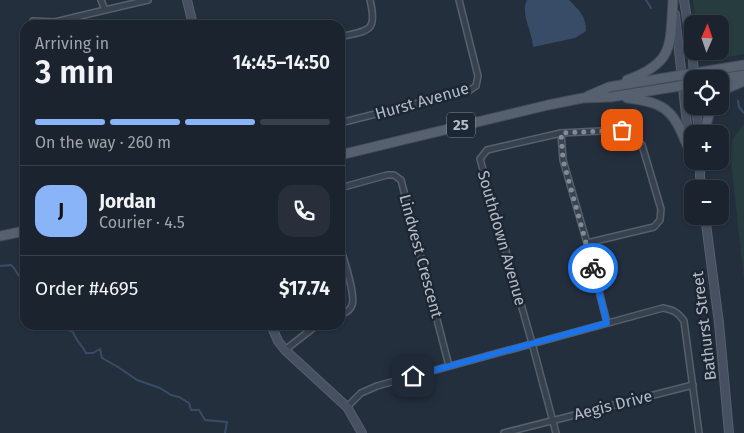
<!DOCTYPE html>
<html lang="en">
<head>
<meta charset="utf-8">
<style>
  :root { --surface:#1b232e; --page:#282f3a; --text:#f1f3f6; --muted:#a0a4aa; --line:#39404a; --accent:#8ab4f8 }
  body { margin:0; font-family:"Fira Sans",sans-serif; background:var(--page); color:var(--text); height:100vh; display:flex; flex-direction:column; font-size:19px; white-space:nowrap }
  * { box-sizing:border-box; margin:0 }
  p { font-size:16px; color:var(--muted) }
  .icon { flex:none; width:28px; height:28px; fill:none; stroke:currentColor; stroke-width:2; stroke-linecap:round; stroke-linejoin:round }
  .map { position:relative; flex:1; overflow:hidden }
  .panel { position:absolute; left:20px; top:20px; width:325px; height:310px; display:flex; flex-direction:column; background:var(--surface); border-radius:15px; box-shadow:0 1px 4px #0004,0 0 0 1px var(--line) }
  .panel>* { flex:none }
  .needle { width:32px; rotate:2deg }
  .tools { position:absolute; left:684px; top:15px; display:grid; gap:10px }
  .tools a { display:grid; place-items:center; width:45px; height:45px; border-radius:10px; background:var(--surface); box-shadow:0 1px 4px #0004,0 0 0 1px var(--line); font-size:25px }
  .pin { position:absolute; display:grid; place-items:center; width:42px; height:42px; color:#fff; margin:-21px; border-radius:10px; box-shadow:0 2px 8px #0006 }
  .courier { position:absolute; display:grid; place-items:center; width:50px; height:50px; margin:-25px; border:4px solid #1a73e8; border-radius:50%; background:#fff; color:#222; box-shadow:0 1px 6px #0007 }
  .headline em { font-style:normal; font-weight:600 }
  .headline div { display:flex; flex-direction:column-reverse }
  .headline { display:flex; align-items:center; justify-content:space-between; height:85px; padding:0 15px }
  h1 { font-size:32px; font-weight:600; line-height:38px }
  .bar { display:grid; grid-template-columns:repeat(4,1fr); gap:8px 5px; align-content:center; height:60px; padding:0 15px }
  .bar i { height:6px; border-radius:4px; background:var(--line) }
  .bar .on { background:var(--accent) }
  .bar p { grid-column:span 4 }
  .line { display:flex; align-items:center; gap:12px; padding:0 15px; border-top:1px solid var(--line) }
  .line div { flex:1 }
  .round { display:grid; place-items:center; flex:none; width:52px; height:52px; border-radius:15px; background:var(--page) }
  .map>svg:first-child { display:block }
  .green { fill:#263c3f }
  .water { fill:#394c67 }
  .lines { fill:none; stroke-linecap:round; stroke-linejoin:round }
  .stream { stroke:#394c67; stroke-width:2 }
  .street-casing { stroke:#565f6c; stroke-width:8 }
  .secondary-casing { stroke:#565f6c; stroke-width:10 }
  .primary-casing { stroke:#414a57; stroke-width:11 }
  .street { stroke:#38414e; stroke-width:5 }
  .secondary { stroke:#465061; stroke-width:8 }
  .primary { stroke:#56606e; stroke-width:9 }
  .done { stroke:#828b98; stroke-width:5; stroke-dasharray:0 9 }
  .route { stroke:#1a73e8; stroke-width:6 }
  .labels { text-anchor:middle; dominant-baseline:central; stroke-width:5; stroke-linejoin:round; paint-order:stroke }
  .shield { fill:#1d2633; stroke:#878f9c; stroke-width:1 }
  .shield-label { font-size:15px; font-weight:bold; fill:#b4bcc9 }
  .street-label { font-size:16px; fill:#b4bcc9; stroke:#1d2633 }
</style>
</head>
<body>
<div class="map">
<svg width="744" height="433" viewBox="0 0 744 433">
  <rect width="100%" height="100%" fill="#242f3e"/>
  <g class="green">
    <path d="M693,0h51v54c-13,2 -34,10 -43,-3h19v-27h-24z"/>
    <polygon points="744,124 744,280 731,161 732,140"/>
  </g>
  <path class="water" d="M527,0h42c10,10 17,16 17,31l-11,7 -42,9c0,-14 -13,-33 -6,-47z"/>
  <g class="lines">
    <g class="stream">
      <polyline points="646,0 651,8"/>
      <polyline points="720,40 725,49"/>
      <polyline points="738,101 739,107 744,113"/>
      <path d="M0,266l11,-1c6,4 6,13 14,16"/>
      <path d="M54,325l1,2 5,3 5,-1 8,3c3,9 9,13 13,21h7l7,-4 2,9 16,9 19,13 23,8 11,7 8,2 10,6 2,7h8l6,10 22,2 -2,11"/>
    </g>
    <defs>
      <g id="street">
        <polyline points="101,0 105,10 148,0"/>
        <polyline points="33,21 55,22 105,10"/>
        <path d="M340,37c28,-7 38,-4 30,-37"/>
        <polyline points="340,123 470,90 476,86 478,76 459,0"/>
        <polyline points="561,133 563,160 587,243 607,323"/>
        <polyline points="340,188 387,175 394,175 401,180 449,366"/>
        <path d="M340,246c3,11 16,49 12,59 -2,6 -7,8 -12,10"/>
        <polyline points="285,350 317,325"/>
        <path d="M347,407l14,-14 16,-7 286,-78c10,2 15,4 21,13l15,112"/>
        <polyline points="504,433 693,385"/>
        <polyline points="556,433 532,343 480,159 487,150 561,133 621,130 632,136 642,145 661,209 660,220 654,227 587,243"/>
      </g>
      <g id="secondary">
        <polyline points="187,0 193,25"/>
        <polyline points="684,0 693,58 694,79"/>
        <polyline points="675,14 690,152 692,158"/>
        <polyline points="696,106 699,134"/>
        <polyline points="701,161 700,175 701,189"/>
        <polyline points="705,216 719,323 729,433"/>
        <polyline points="271,325 278,341 285,350 347,407 362,433"/>
      </g>
      <g id="primary">
        <polyline points="720,79 744,75"/>
        <path d="M627,80c47,-17 43,-34 46,-79"/>
        <polyline points="588,96 609,87 744,65"/>
        <polyline points="720,96 728,88 744,81"/>
        <path d="M627,98c43,5 47,15 63,54"/>
        <polyline points="704,134 711,106"/>
        <polyline points="340,155 548,105 583,98 611,97 692,84"/>
        <polyline points="0,236 25,231"/>
      </g>
    </defs>
    <use href="#street" class="street-casing"/>
    <use href="#secondary" class="secondary-casing"/>
    <use href="#primary" class="primary-casing"/>
    <use href="#street" class="street"/>
    <use href="#secondary" class="secondary"/>
    <use href="#primary" class="primary"/>
  </g>
  <g class="lines">
    <polyline class="done" points="593,268 563,160 561,133 622,130"/>
    <polyline class="route" points="413,376 607,323 593,268"/>
  </g>
  <g class="labels">
    <rect class="shield" x="447" y="112.5" width="28" height="25" rx="4"/>
    <g class="shield-label">
      <text x="461" y="125">25</text>
    </g>
    <g class="street-label">
      <text transform="translate(422 101) rotate(-16)">Hurst Avenue</text>
      <text transform="translate(502 238) rotate(74)">Southdown Avenue</text>
      <text transform="translate(421 256) rotate(75)">Lindvest Crescent</text>
      <text transform="translate(704 326) rotate(-97)">Bathurst Street</text>
      <text transform="translate(613 405) rotate(-14)">Aegis Drive</text>
    </g>
  </g>
</svg>
<div class="tools">
<a><svg class="needle" viewBox="-14 -14 28 28"><path d="M0-13l5 13h-10z" fill="#e53935"/><path d="M0 13l5-13h-10z" fill="#a0a4aa"/></svg></a>
<a><svg class="icon" aria-label="locate" viewBox="0 0 24 24"><circle cx="12" cy="12" r="6"/><path d="M12 2v4M12 18v4M2 12h4M18 12h4"/></svg></a>
<a>+</a>
<a>−</a>
</div>
<div class="pin" style="left:622px;top:130px;background:#ea580c"><svg class="icon" aria-label="bag" viewBox="0 0 24 24"><path d="M5 8h14l-1 12H6zM9 8a3 3 0 0 1 6 0"/></svg></div>
<div class="pin" style="left:413px;top:376px;background:#1f2937"><svg class="icon" aria-label="home" viewBox="0 0 24 24"><path d="M3 11l9-7 9 7M6 9v11h12V9"/></svg></div>
<div class="courier" style="left:593px;top:268px"><svg class="icon" aria-label="bike" viewBox="0 0 24 24"><circle cx="6" cy="16" r="4"/><circle cx="18" cy="16" r="4"/><path d="M6 16l4-8h5l3 8M10 8l3 8H6M13 5h3"/></svg></div>
<section class="panel">
<div class="headline"><div><h1>3 min</h1><p>Arriving in</p></div><em>14:45–14:50</em></div>
<div class="bar"><i class="on"></i><i class="on"></i><i class="on"></i><i></i><p>On the way · 260 m</p></div>
<div class="line" style="height:90px"><b class="round" style="background:var(--accent);color:#111">J</b><div><b>Jordan</b><p>Courier · 4.5</p></div><a class="round"><svg class="icon" aria-label="phone" viewBox="0 0 24 24"><path d="M5 4h4l2 5-3 2q2 4 5 5l2-3 5 2v4C11 20 4 13 5 4z"/></svg></a></div>
<div class="line" style="height:65px"><div>Order #4695</div><b>$17.74</b></div>
</section>
</div>
</body>
</html>
